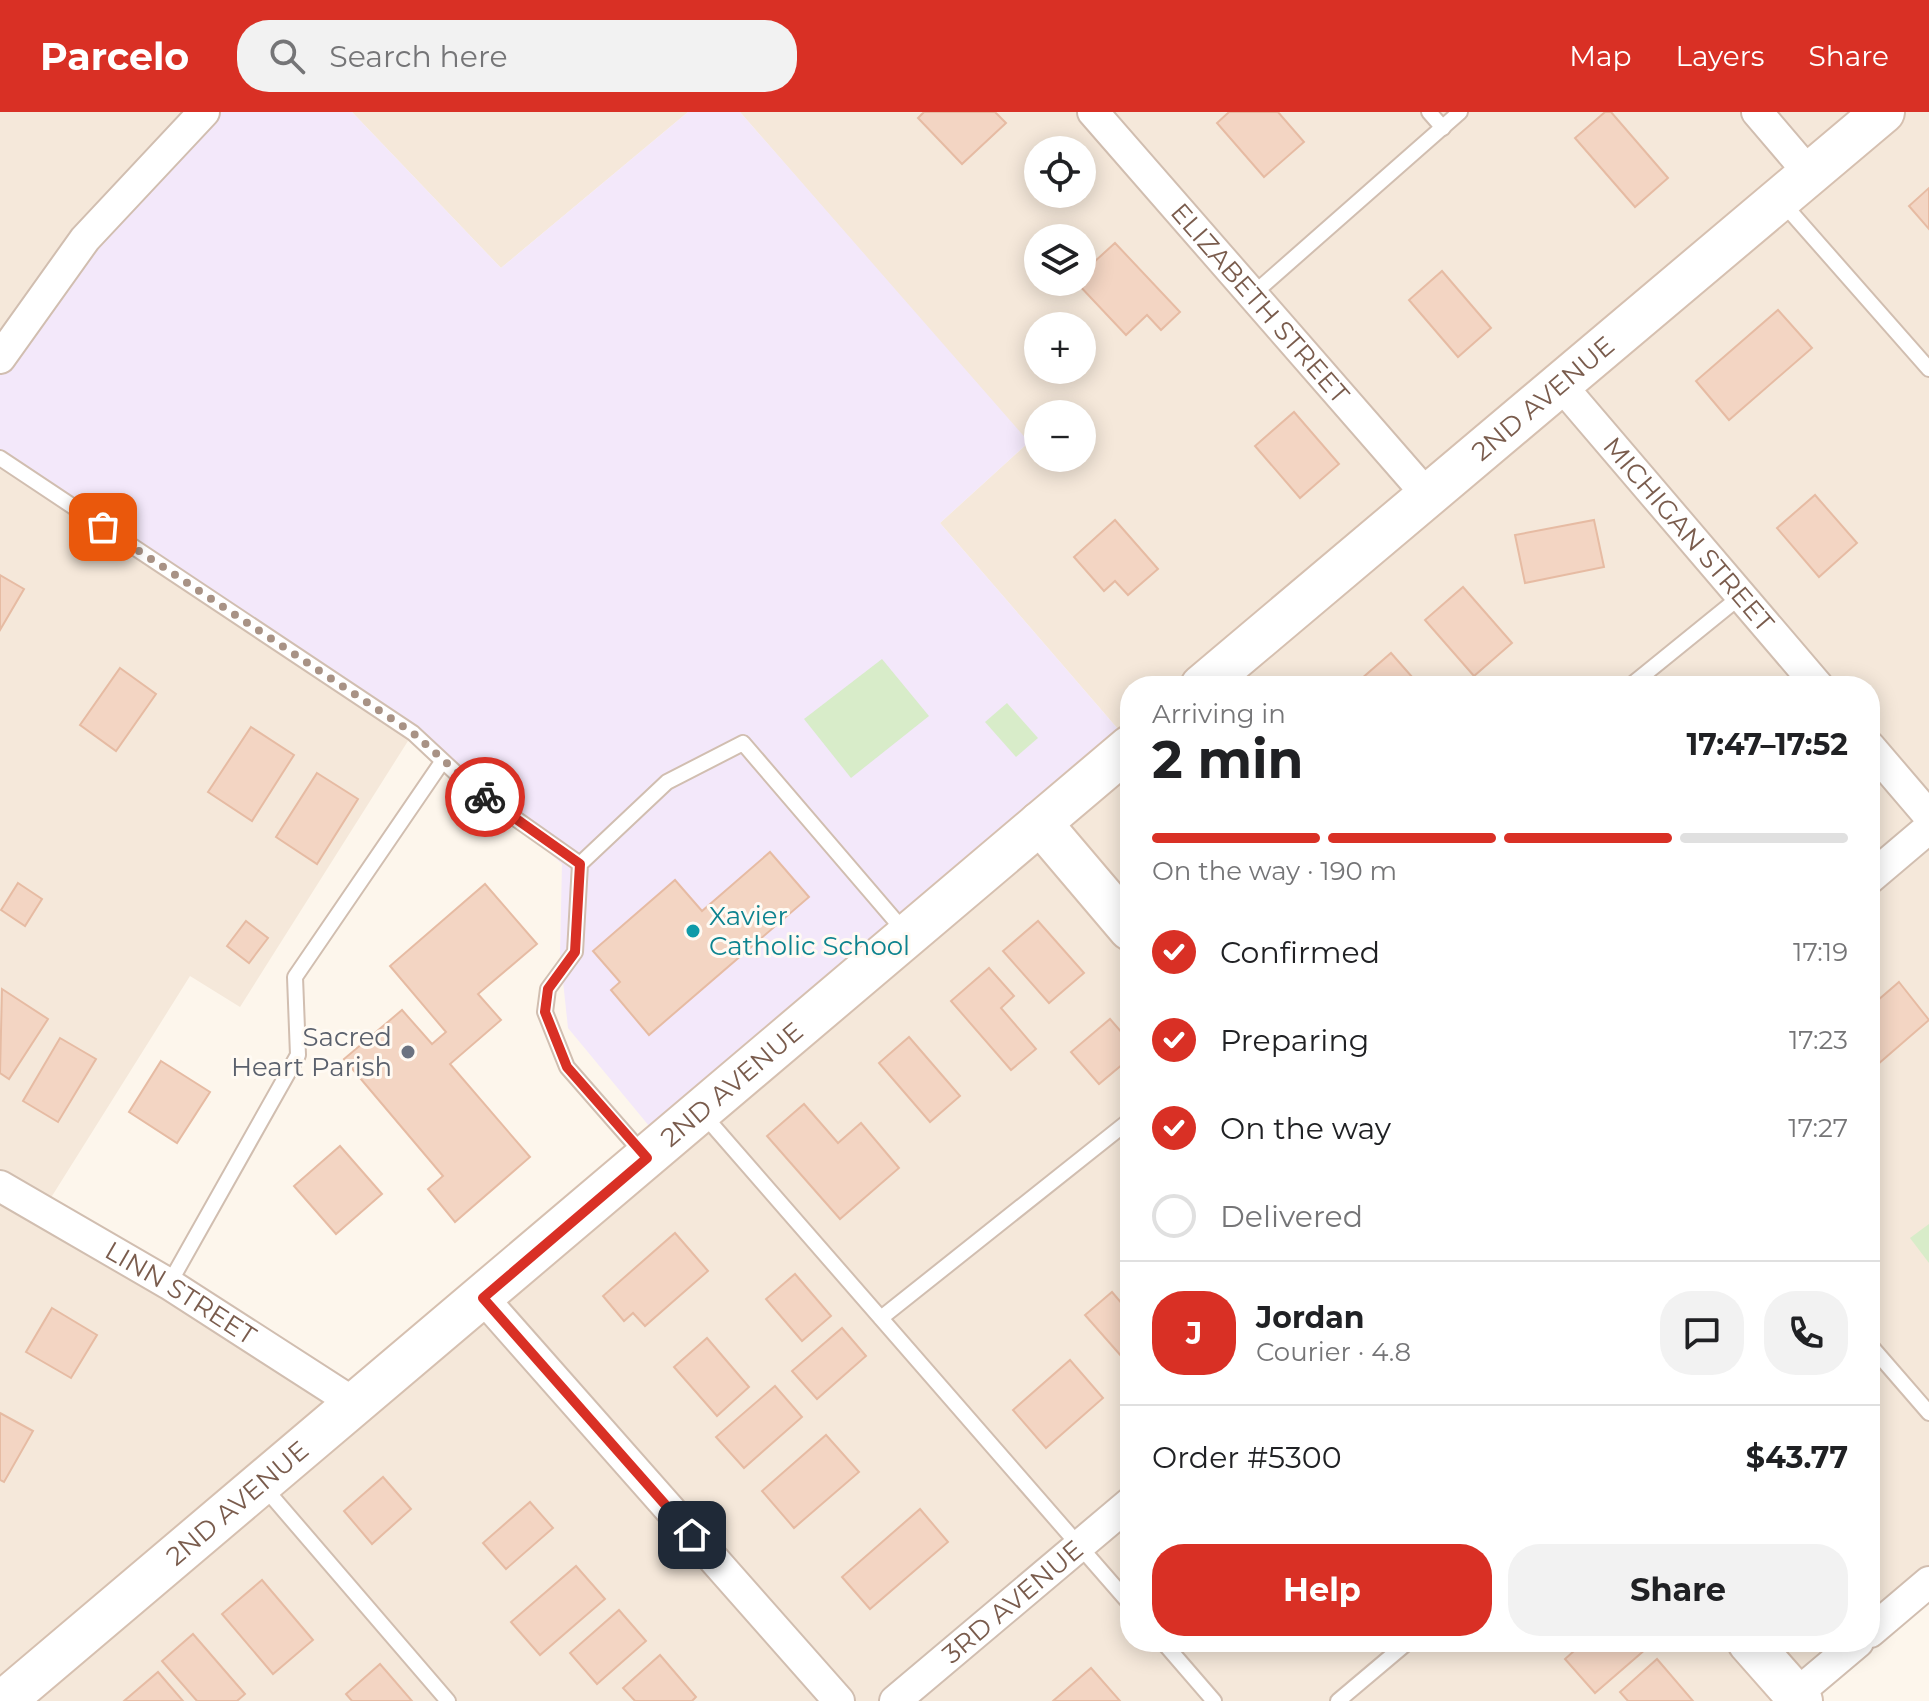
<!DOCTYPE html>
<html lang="en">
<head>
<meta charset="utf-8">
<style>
  :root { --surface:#fff; --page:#f2f2f2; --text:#202124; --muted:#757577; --line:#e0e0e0; --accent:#d93025 }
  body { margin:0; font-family:Montserrat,sans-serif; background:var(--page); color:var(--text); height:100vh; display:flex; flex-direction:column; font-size:30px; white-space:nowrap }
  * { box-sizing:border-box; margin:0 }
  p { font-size:26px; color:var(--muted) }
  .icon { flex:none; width:44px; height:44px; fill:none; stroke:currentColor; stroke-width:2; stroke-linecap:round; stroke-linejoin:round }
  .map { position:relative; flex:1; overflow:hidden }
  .details { position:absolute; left:1120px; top:564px; width:760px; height:976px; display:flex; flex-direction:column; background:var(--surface); border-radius:32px; box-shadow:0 4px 20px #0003 }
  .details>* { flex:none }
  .controls { position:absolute; left:1024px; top:24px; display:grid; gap:16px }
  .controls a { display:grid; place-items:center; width:72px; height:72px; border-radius:50%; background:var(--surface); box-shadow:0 4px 20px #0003; font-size:40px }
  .pin { position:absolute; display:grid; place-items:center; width:68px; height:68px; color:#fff; margin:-34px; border-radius:16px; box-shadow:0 4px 12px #0006 }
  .courier { position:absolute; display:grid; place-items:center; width:80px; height:80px; margin:-40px; border:6px solid #d93025; border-radius:50%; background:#fff; color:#222; box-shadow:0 2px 10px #0007 }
  .headline em { font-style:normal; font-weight:700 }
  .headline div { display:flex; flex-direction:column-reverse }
  .headline { display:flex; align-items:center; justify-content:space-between; height:136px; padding:0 32px }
  h1 { font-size:52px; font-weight:700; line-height:60px }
  .bar { display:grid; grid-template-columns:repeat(4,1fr); gap:12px 8px; align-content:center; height:96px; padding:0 32px }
  .bar i { height:10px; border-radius:6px; background:var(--line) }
  .bar .selected { background:var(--accent) }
  .bar p { grid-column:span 4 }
  .line { display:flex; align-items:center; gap:20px; padding:0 32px; border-top:2px solid var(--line) }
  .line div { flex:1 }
  .round { display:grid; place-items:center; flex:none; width:84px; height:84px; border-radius:32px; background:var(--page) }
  ol { padding:0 32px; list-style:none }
  li { display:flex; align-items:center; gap:24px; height:88px }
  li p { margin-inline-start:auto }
  li .icon { padding:8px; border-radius:50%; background:var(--accent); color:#fff; stroke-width:4 }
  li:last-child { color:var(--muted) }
  li i { width:44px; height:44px; border:4px solid var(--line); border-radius:50% }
  .button { display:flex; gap:16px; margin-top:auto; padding:16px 32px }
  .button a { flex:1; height:92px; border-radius:32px; background:var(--accent); color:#fff; font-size:32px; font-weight:700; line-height:92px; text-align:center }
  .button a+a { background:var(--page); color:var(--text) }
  header { display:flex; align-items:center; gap:48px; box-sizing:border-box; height:112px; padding:0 40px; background:var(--accent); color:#fff }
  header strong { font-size:38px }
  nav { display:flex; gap:44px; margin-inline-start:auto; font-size:28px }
  .search { width:560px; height:72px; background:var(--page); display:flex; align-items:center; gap:20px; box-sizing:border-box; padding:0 28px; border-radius:32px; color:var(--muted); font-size:30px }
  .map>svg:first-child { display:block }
  .residential { fill:#f5e8da; fill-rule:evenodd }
  .education { fill:#f3e8fa }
  .green { fill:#d8ecc9 }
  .building { fill:#f3d5c3; stroke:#e6bba3; stroke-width:2 }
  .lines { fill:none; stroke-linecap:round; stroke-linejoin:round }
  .lane-casing { stroke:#d1beb0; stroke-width:18 }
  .street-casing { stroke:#d1beb0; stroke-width:34 }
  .secondary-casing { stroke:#d6c0b0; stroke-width:46 }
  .lane { stroke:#fff; stroke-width:14 }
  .street { stroke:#fff; stroke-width:30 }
  .secondary { stroke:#fff; stroke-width:42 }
  .done { stroke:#a89285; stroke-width:8; stroke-dasharray:0 14.4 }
  .route { stroke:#d93025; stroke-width:10 }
  .culture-dot { fill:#0f9aa8; stroke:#fffaf3; stroke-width:3 }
  .worship-dot { fill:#6b7280; stroke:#fffaf3; stroke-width:3 }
  .labels { text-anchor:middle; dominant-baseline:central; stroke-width:6; stroke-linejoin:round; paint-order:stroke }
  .street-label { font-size:26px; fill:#7a5c4d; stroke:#fffaf3 }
  .culture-label { font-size:26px; fill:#0d838f; stroke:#fffaf3; text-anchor:start }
  .worship-label { font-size:26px; fill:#5b616d; stroke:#fffaf3; text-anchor:end }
</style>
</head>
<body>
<header>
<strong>Parcelo</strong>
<div class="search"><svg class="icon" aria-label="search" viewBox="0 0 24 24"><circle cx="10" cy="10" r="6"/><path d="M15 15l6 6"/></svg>Search here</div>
<nav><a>Map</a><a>Layers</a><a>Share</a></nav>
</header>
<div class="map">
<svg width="1929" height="1589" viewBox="0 0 1929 1589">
  <rect width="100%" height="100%" fill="#fdf6ec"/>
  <g class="residential">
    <polygon points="0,0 204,0 0,246"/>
    <polygon points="352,0 688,0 501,156"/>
    <path d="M740,0h1189v1470l-59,50v-946h-740v57l-190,-220 88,-80zM1038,38h44v44h-44zM1038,126h44v44h-44zM1038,214h44v44h-44zM1038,302h44v44h-44z"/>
    <polygon points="0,346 413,621 240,895 190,864 42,1100 357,1293 1130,635 1130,1530 1858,1530 1801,1589 0,1589"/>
  </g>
  <polygon class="education" points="204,0 352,0 501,156 688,0 740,0 1029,330 940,411 1130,631 664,1032 568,916 560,841 562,752 413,621 0,346 0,246"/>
  <g class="green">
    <polygon points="882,547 929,604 851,666 804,607"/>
    <polygon points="1007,591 1038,626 1016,645 985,610"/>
    <polygon points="1929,1112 1929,1151 1910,1126"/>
  </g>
  <g class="building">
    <polygon points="924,0 995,0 1006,11 962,52 918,6"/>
    <polygon points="1229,0 1278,0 1304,30 1264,65 1217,11"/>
    <polygon points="1605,0 1611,0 1668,66 1635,95 1575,26"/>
    <polygon points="1929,76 1929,117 1909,94"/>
    <polygon points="1115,131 1180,200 1161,218 1147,203 1126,223 1076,170 1082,170 1082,161"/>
    <polygon points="1442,159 1491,216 1458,245 1409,188"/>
    <polygon points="1778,198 1812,236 1729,308 1696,269"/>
    <polygon points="1294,300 1339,352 1300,386 1255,334"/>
    <polygon points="1815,383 1857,431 1819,465 1777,416"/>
    <polygon points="1115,408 1158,457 1128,483 1115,469 1104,479 1074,445"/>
    <polygon points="1594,408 1604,455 1525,471 1515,423"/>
    <polygon points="0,463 24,477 0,518"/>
    <polygon points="1463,475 1512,531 1474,564 1425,508"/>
    <polygon points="1391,541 1420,574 1353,574"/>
    <polygon points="120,556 156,582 116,639 80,613"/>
    <polygon points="251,615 294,643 252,709 208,680"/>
    <polygon points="317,661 358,687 317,752 276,725"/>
    <polygon points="770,740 809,785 649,923 611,878 620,870 593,839 675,768 702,799"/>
    <polygon points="18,771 42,787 25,814 1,798"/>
    <polygon points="485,772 537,832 478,882 501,908 450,952 530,1045 455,1110 428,1077 443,1064 344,947 402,898 432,932 446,920 390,854"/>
    <polygon points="246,809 268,826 249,851 227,834"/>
    <polygon points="1038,809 1084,861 1049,891 1003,839"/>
    <polygon points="989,856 1014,884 1001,896 1036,937 1011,958 951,889"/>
    <polygon points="1899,870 1929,908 1870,959 1870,895"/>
    <polygon points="2,877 48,907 9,967 0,961"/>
    <polygon points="1110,907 1130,930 1130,946 1099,972 1071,940"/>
    <polygon points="909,925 960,984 930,1010 879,951"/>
    <polygon points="60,926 96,947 58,1010 23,989"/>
    <polygon points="161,949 210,980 177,1031 129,1000"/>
    <polygon points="804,992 838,1031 861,1011 899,1056 840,1107 767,1024"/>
    <polygon points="340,1034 382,1082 336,1122 294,1074"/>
    <polygon points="675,1121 708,1159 645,1214 633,1201 624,1209 603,1184"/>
    <polygon points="795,1162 831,1204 802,1229 766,1187"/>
    <polygon points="1112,1180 1130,1201 1130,1254 1085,1203"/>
    <polygon points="52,1196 97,1223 71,1266 26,1240"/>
    <polygon points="842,1216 866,1244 817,1287 792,1259"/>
    <polygon points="707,1226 749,1275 717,1304 674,1255"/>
    <polygon points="1070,1248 1103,1286 1046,1336 1013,1298"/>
    <polygon points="775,1274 802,1305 744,1356 716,1325"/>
    <polygon points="0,1301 33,1319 4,1370 0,1368"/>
    <polygon points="826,1323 859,1360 794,1416 762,1379"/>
    <polygon points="383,1365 411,1397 372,1432 344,1399"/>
    <polygon points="530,1390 553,1416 506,1457 483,1431"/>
    <polygon points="920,1397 948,1430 870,1497 842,1465"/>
    <polygon points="576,1454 605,1487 540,1543 511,1510"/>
    <polygon points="262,1468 313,1528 273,1562 222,1502"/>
    <polygon points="619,1498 646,1529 597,1572 570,1541"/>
    <polygon points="193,1522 245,1582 237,1589 197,1589 162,1549"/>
    <polygon points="1584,1530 1654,1530 1595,1581 1565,1547"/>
    <polygon points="660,1543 696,1585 692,1589 635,1589 623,1576"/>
    <polygon points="1657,1547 1693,1589 1628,1589 1620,1580"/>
    <polygon points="380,1552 412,1589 352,1589 346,1582"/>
    <polygon points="1091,1556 1120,1589 1053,1589"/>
    <polygon points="158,1560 183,1589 124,1589"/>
  </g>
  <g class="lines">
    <defs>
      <g id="lane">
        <polyline points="1429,0 1443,16"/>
        <polyline points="1781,89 1929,257"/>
        <polyline points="1252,183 1460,0"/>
        <polyline points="0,346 413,621 472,676 580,752"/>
        <polyline points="1630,574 1741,484"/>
        <polyline points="702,1001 1130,1492"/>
        <polyline points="644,1043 567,955 545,900 548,877 575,840 580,752 667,670 743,631 905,820"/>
        <polyline points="169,1172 298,943 295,865 442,650"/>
        <polyline points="881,1206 1130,1008"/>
        <polyline points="1870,1233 1929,1301"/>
        <polyline points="263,1374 448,1589"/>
        <polyline points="1163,1530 1214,1589"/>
        <polyline points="1338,1589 1408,1530"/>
      </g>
      <g id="street">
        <path id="s1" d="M1093,0l335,384"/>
        <polyline points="1757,0 1809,61"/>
        <polyline points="0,246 85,127 204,0"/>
        <path id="s2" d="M1560,272l258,302"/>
        <polyline points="1870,635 1929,704"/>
        <polyline points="1870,766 1929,716"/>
        <path id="s3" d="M0,1074l169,98 188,121"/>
        <polyline points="483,1186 839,1589"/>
        <polyline points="1870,1520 1929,1470"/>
        <path id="s4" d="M895,1589l235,-198"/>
        <polyline points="1788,1589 1858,1530"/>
      </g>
      <g id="secondary">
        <path id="s5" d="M1202,574l681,-574"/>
        <polyline points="1040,711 1130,817"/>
        <polyline points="1749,1530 1801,1589"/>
        <path id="s6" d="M4,1589l1126,-954"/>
      </g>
    </defs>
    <use href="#lane" class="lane-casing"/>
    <use href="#street" class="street-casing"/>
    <use href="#secondary" class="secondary-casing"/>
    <use href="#lane" class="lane"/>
    <use href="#street" class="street"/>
    <use href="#secondary" class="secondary"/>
  </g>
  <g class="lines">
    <polyline class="done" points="103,415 413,621 485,685"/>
    <polyline class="route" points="485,685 580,752 575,840 548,877 545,900 567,955 647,1046 483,1186 692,1423"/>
  </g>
  <circle class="culture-dot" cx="693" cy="819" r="8"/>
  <circle class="worship-dot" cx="408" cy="940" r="8"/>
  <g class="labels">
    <g class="street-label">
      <text stroke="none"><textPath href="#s1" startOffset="254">ELIZABETH STREET</textPath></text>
      <text stroke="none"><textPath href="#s5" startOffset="446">2ND AVENUE</textPath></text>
      <text stroke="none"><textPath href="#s2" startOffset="198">MICHIGAN STREET</textPath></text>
      <text stroke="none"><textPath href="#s6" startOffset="954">2ND AVENUE</textPath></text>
      <text stroke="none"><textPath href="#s3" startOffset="210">LINN STREET</textPath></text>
      <text stroke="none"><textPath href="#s6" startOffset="306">2ND AVENUE</textPath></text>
      <text stroke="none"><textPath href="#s4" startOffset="154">3RD AVENUE</textPath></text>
    </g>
    <g class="culture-label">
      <text x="709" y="804">Xavier<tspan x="709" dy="30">Catholic School</tspan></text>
    </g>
    <g class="worship-label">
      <text x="392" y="925">Sacred<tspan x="392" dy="30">Heart Parish</tspan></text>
    </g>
  </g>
</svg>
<div class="controls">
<a><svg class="icon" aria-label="locate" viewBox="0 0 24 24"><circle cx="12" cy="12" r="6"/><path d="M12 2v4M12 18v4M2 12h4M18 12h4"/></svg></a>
<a><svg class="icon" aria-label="layers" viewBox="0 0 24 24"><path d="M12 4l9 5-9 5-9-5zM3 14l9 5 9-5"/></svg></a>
<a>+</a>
<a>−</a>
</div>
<div class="pin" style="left:103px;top:415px;background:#ea580c"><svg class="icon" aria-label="bag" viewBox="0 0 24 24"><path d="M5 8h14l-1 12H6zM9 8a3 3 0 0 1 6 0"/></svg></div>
<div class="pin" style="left:692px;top:1423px;background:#1f2937"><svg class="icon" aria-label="home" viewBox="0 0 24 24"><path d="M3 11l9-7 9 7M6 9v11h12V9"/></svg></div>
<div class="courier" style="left:485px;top:685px"><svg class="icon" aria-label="bike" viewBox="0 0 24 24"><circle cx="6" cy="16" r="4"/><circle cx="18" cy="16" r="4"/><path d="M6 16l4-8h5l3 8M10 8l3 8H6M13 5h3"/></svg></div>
<section class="details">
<div class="headline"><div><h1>2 min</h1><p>Arriving in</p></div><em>17:47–17:52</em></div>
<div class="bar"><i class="selected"></i><i class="selected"></i><i class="selected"></i><i></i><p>On the way · 190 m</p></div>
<ol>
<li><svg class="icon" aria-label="check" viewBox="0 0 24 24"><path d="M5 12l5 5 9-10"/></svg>Confirmed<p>17:19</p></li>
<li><svg class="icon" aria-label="check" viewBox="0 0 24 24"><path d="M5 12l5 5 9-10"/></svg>Preparing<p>17:23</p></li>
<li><svg class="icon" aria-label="check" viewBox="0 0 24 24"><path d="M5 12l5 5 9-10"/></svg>On the way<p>17:27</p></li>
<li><i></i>Delivered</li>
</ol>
<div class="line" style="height:144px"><b class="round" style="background:var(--accent);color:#fff">J</b><div><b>Jordan</b><p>Courier · 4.8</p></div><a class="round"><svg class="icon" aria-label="chat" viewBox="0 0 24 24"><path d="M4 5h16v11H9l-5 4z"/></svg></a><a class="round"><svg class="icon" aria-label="phone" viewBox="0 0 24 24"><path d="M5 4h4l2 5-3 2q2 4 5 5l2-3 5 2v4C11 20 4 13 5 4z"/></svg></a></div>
<div class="line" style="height:104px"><div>Order #5300</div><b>$43.77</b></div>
<div class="button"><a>Help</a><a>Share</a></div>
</section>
</div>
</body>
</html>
